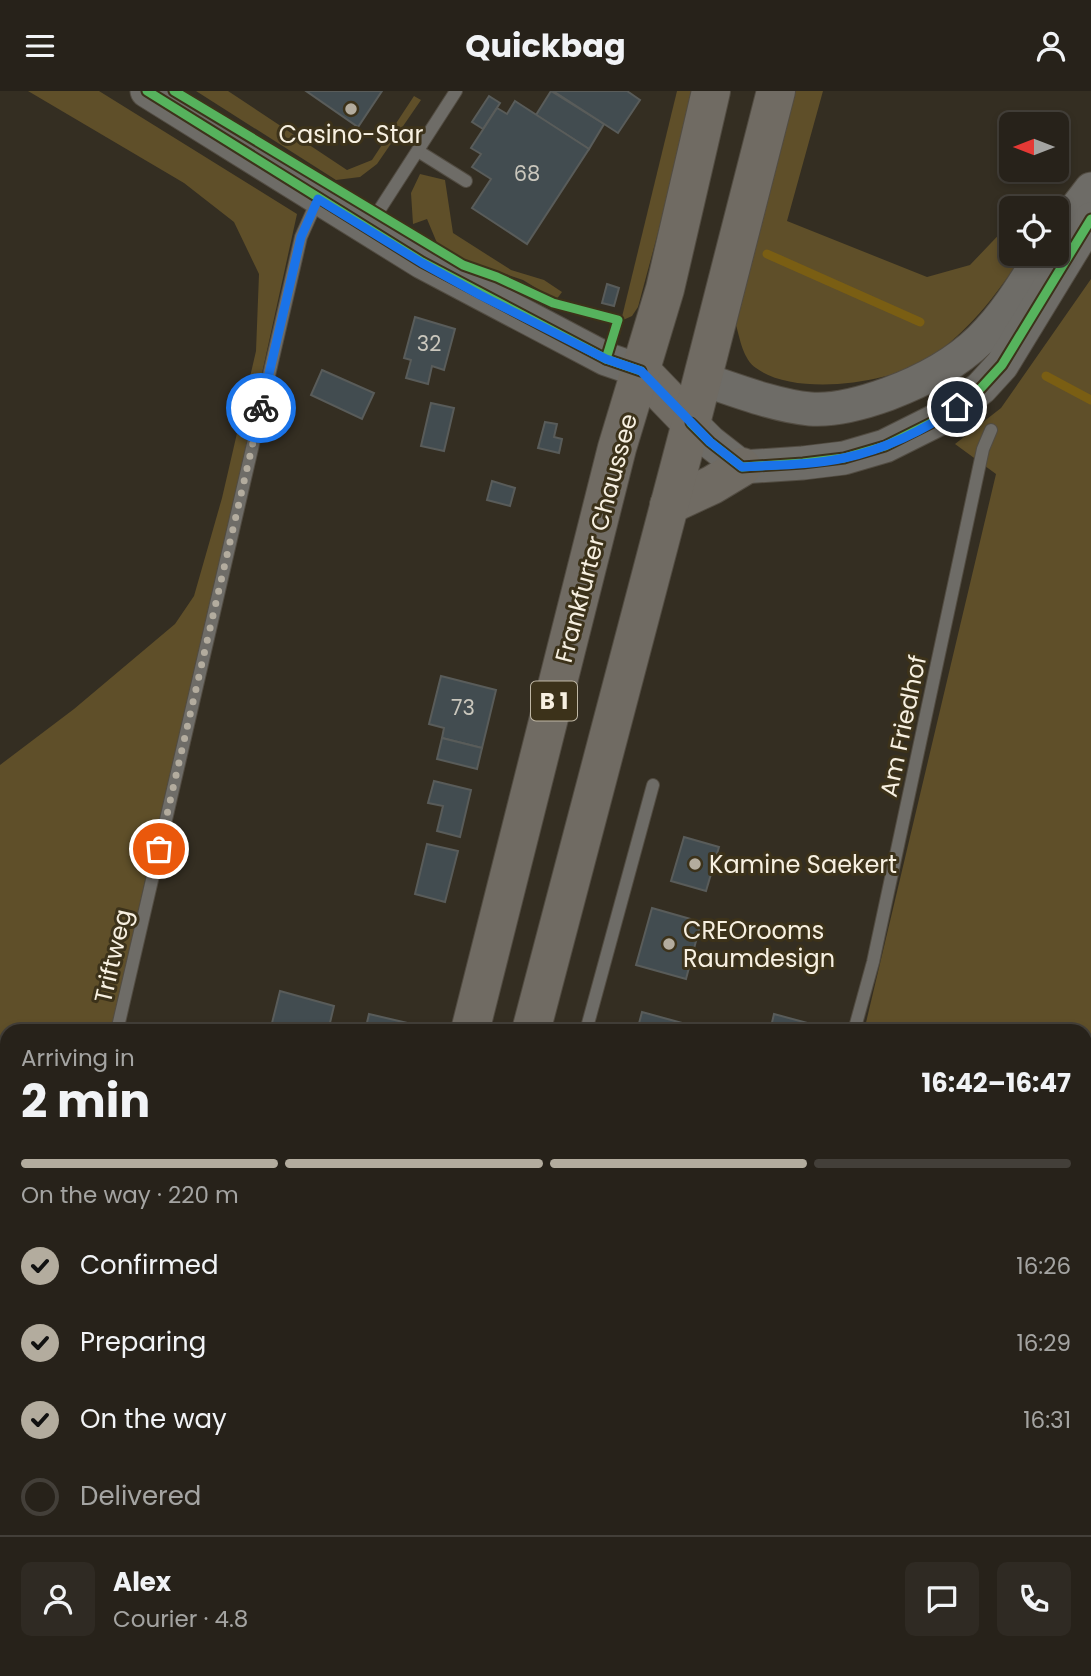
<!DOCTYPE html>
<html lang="en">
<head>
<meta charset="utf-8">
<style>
  :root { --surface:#27221a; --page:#2f2a23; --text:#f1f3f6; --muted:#a4a4a2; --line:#433f39; --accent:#b3ac9e }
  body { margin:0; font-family:Poppins,sans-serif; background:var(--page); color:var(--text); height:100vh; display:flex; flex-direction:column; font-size:26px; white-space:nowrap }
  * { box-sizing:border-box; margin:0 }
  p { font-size:23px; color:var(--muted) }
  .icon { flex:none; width:38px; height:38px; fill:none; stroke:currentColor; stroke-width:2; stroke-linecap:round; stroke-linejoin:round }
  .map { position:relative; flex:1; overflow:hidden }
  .panel { position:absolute; left:0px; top:933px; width:1092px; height:653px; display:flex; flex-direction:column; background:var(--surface); border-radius:21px 21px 0 0; box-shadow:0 4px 10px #0003,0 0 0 2px var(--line) }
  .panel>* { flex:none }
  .needle { width:46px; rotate:270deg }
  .controls { position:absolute; left:999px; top:21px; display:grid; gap:14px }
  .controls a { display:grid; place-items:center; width:70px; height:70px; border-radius:10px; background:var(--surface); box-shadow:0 4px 10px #0003,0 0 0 2px var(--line); font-size:35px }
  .pin { position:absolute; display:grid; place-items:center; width:60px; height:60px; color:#fff; margin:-30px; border:4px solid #fff; border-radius:50%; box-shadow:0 2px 7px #0007 }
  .courier { position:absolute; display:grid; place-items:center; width:70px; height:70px; margin:-35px; border:5px solid #1a73e8; border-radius:50%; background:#fff; color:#222; box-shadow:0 2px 9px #0007 }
  .overview em { font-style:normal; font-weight:700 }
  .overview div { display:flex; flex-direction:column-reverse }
  .overview { display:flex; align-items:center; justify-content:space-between; height:119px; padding:0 21px }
  h1 { font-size:46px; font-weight:700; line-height:52px }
  .bar { display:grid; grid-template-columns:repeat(4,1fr); gap:10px 7px; align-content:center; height:84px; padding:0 21px }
  .bar i { height:9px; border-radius:5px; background:var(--line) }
  .bar .on { background:var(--accent) }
  .bar p { grid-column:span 4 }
  .line { display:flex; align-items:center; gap:18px; padding:0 21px; border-top:2px solid var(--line) }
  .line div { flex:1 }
  .round { display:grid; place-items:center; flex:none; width:74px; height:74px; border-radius:10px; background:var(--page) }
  ol { padding:0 21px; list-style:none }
  li { display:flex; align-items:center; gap:21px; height:77px }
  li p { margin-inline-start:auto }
  li .icon { padding:7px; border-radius:50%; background:var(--accent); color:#111; stroke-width:4 }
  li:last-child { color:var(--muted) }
  li i { width:38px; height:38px; border:4px solid var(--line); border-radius:50% }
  header { display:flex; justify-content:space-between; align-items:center; height:91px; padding:0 21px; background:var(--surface); font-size:32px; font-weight:700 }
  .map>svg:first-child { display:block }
  .green { fill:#5f4f29 }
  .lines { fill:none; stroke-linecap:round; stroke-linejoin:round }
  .stream { stroke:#7a5e13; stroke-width:9 }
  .building { fill:#424c50; stroke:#595c5a; stroke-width:2 }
  .service-casing { stroke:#524c42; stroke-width:14 }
  .tertiary-casing { stroke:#524c42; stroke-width:35 }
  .primary-casing { stroke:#524c42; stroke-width:40 }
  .service { stroke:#6e6c67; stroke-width:12 }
  .tertiary { stroke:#6e6c67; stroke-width:33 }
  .primary { stroke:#706b63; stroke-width:38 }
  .cycleway-casing { stroke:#3c321a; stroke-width:13 }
  .cycleway { stroke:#56b35d; stroke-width:9 }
  .done { stroke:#b3ac9e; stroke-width:7; stroke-dasharray:0 12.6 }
  .route { stroke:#1a73e8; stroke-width:9 }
  .poi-dot { fill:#b3ac9e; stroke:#3c321a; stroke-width:2.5 }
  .labels { text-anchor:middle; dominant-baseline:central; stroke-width:6; stroke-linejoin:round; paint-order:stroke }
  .number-label { font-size:21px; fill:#cac7bd }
  .shield { fill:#3c321a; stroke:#bfb7a5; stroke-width:2 }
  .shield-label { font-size:23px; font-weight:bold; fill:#f7f0e1 }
  .poi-label { font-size:24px; fill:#f7f0e1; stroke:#3c321a; text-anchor:start }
  .street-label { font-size:24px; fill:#f7f0e1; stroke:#3c321a }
</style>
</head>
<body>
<header><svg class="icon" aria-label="menu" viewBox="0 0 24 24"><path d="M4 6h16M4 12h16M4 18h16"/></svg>Quickbag<svg class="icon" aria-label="person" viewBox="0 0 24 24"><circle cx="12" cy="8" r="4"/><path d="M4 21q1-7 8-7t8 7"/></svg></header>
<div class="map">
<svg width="1091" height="1585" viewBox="0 0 1091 1585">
  <rect width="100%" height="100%" fill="#342e22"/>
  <g class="green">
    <polygon points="28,0 99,0 297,123 206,537 146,785 112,940 7,940 7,1206 0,1211 0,674 74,618 175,533 194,505 222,407 256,260 259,183 234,131 184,92"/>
    <polygon points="196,0 228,0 347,79 372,69 414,5 421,9 377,73 360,86 336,89"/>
    <polygon points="677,0 696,0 638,216 632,225 621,230"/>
    <path d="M792,0h31l-36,130 140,56 43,-12 41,-43 1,32h11c-25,39 -53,76 -92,103 -39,27 -136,40 -175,11 -13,-9 -16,-29 -20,-43z"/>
    <polygon points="420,83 445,89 453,142 511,179 544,189 562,201 556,209 523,189 458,167 437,152 427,128 413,133 411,102"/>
    <polygon points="1091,188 1091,1585 685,1585 687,1578 1085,1578 1085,940 864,940 996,383 955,353 1001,317"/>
  </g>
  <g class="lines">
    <g class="stream">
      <polyline points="767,163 920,231"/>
      <polyline points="1046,285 1091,309"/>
    </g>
  </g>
  <g class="building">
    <polygon points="306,0 382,0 358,36"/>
    <polygon points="551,0 604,33 589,58 536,24"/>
    <polygon points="553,0 627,0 640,9 618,42"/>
    <polygon points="489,5 500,12 483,38 472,31"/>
    <polygon points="515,10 589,58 527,153 472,117 491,88 472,76 481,63 471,57 497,17 507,23"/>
    <polygon points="607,193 619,197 614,215 602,212"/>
    <polygon points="415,226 455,238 444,279 432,275 428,293 406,287 411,269 404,267"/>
    <polygon points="322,279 374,302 362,328 311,304"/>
    <polygon points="431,312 454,317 444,360 421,355"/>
    <polygon points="545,331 557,333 554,346 562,348 559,362 538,357"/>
    <polygon points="492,390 515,397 510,415 487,409"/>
    <polygon points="441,585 496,599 482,657 442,647 444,637 429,633"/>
    <polygon points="442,647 482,657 477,678 437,668"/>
    <polygon points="434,690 471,699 460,746 437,740 443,715 428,712"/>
    <polygon points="684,746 719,756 706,800 671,790"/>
    <polygon points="427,753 458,760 445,811 415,803"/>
    <polygon points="652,817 701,831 686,888 636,874"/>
    <polygon points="280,900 334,915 328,940 303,940 272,932"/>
    <polygon points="642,921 693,935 691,940 637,940"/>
    <polygon points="369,923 416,934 414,940 365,940"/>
    <polygon points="774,923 811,933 809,940 770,940"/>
    <polygon points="475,1578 525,1578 523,1585 473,1585"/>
    <polygon points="592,1578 648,1578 647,1585 618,1585"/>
  </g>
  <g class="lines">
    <defs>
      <g id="service">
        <polyline points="418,60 466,90"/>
        <polyline points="369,135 456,0"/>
        <polyline points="117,940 301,146 318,108"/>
        <polyline points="586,940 653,694"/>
        <polyline points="854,940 873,871 983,358 991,339"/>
        <polyline points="0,1219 7,1214"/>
        <polyline points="676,1585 678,1578"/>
      </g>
      <g id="tertiary">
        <polyline points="147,0 422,171 606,268 641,280"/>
        <polyline points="1058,141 1091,98"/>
        <path d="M702,288c33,11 74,27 108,30 25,2 56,-7 78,-15 83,-31 111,-67 154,-140"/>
        <polyline points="691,332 710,351 742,376 803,372 844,367 885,355 945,325 981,297 1002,274 1091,128"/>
      </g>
      <g id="primary">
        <polyline points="641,280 691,332"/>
        <polyline points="669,414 712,394 742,376"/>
        <polyline points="470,940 617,357 665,198 711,0"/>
        <polyline points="531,940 691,332 776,0"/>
        <polyline points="305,1585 306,1578"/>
        <polyline points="362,1585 364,1578"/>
      </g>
    </defs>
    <use href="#service" class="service-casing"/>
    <use href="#tertiary" class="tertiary-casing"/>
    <use href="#primary" class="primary-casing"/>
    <use href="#service" class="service"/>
    <use href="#tertiary" class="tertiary"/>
    <use href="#primary" class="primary"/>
    <defs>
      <g id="cycleway">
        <polyline points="147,0 422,171 606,268 641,280"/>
        <polyline points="174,0 463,174 497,186 553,212 618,229 606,268"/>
        <polyline points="691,332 710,351 742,376 803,372 844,367 885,355 945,325 981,297 1002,274 1091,128"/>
      </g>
    </defs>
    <use href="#cycleway" class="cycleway-casing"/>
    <use href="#cycleway" class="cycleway"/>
  </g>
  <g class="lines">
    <polyline class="done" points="159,758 261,317"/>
    <path class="route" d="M261,317l40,-171 17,-38 104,64 58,32 126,64 35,12 69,71 32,25c34,-2 69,-2 102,-9 39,-8 81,-28 113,-51"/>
  </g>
  <g class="poi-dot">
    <circle cx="351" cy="18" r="7"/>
    <circle cx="695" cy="773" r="7"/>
    <circle cx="669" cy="853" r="7"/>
  </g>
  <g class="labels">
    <g class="number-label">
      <text x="527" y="82">68</text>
      <text x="429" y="252">32</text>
      <text x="463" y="616">73</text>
    </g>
    <rect class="shield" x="531" y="590.5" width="46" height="39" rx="5"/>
    <g class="shield-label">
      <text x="554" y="610">B 1</text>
    </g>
    <g class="poi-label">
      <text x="351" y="43" text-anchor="middle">Casino-Star</text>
      <text x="709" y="773">Kamine Saekert</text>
      <text x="683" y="839">CREOrooms<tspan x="683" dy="28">Raumdesign</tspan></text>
    </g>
    <g class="street-label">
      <text transform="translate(596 447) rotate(-75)">Frankfurter Chaussee</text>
      <text transform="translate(903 635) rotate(-78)">Am Friedhof</text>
      <text transform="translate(113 865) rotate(-77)">Triftweg</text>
    </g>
  </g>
</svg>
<div class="controls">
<a><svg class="needle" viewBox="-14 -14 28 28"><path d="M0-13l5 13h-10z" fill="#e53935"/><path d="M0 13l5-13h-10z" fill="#a4a4a2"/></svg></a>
<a><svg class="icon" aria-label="locate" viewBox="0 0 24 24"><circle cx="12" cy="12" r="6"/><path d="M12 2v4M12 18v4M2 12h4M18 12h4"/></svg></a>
</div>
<div class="pin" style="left:159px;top:758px;background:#ea580c"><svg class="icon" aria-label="bag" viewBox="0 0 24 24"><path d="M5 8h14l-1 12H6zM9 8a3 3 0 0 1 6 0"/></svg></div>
<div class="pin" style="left:957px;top:316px;background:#1f2937"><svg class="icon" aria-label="home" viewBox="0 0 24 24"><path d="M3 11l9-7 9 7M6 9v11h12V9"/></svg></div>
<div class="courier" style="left:261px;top:317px"><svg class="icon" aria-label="bike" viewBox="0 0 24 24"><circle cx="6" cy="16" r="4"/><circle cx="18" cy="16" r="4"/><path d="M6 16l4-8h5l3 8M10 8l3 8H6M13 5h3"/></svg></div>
<section class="panel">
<div class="overview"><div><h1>2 min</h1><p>Arriving in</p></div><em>16:42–16:47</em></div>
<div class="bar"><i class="on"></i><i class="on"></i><i class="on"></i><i></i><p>On the way · 220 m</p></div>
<ol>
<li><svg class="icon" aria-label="check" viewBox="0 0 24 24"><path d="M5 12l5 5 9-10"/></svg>Confirmed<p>16:26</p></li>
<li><svg class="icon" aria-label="check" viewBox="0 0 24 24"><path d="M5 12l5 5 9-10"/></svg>Preparing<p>16:29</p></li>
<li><svg class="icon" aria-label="check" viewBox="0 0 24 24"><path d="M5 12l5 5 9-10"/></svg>On the way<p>16:31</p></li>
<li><i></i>Delivered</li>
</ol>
<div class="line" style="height:126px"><a class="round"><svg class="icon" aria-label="person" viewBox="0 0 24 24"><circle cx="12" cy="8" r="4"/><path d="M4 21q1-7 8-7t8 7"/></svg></a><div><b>Alex</b><p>Courier · 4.8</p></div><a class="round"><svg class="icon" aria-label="chat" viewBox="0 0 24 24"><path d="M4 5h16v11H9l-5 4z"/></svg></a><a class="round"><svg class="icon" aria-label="phone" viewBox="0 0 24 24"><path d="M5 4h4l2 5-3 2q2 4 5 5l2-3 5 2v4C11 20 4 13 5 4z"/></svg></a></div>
</section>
</div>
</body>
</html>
